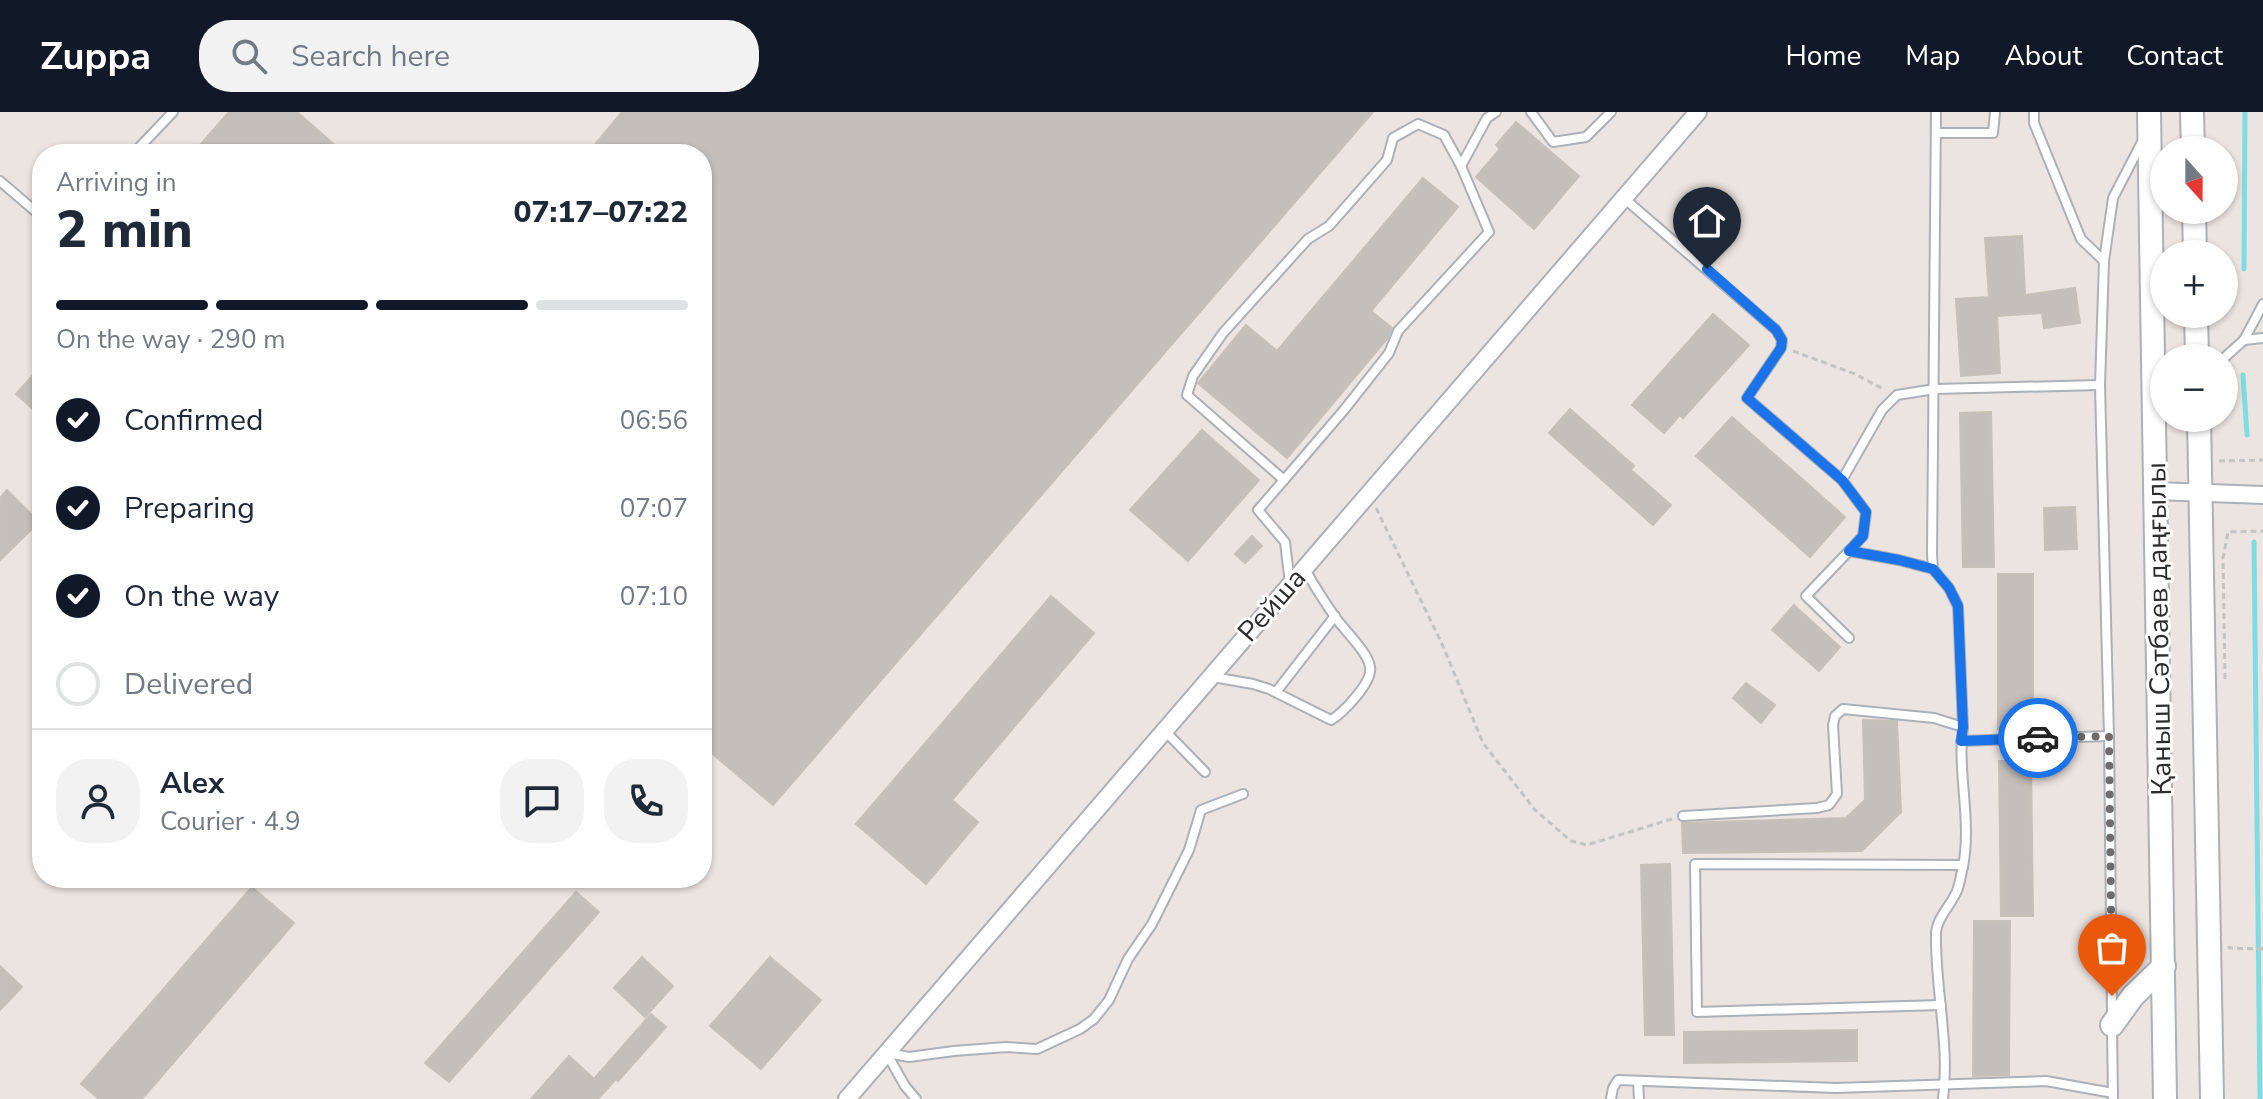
<!DOCTYPE html>
<html lang="en">
<head>
<meta charset="utf-8">
<style>
  :root { --surface:#fff; --page:#f2f2f3; --text:#1f2937; --muted:#747a83; --line:#e0e1e3; --accent:#111827 }
  body { margin:0; font-family:"Nunito Sans",sans-serif; background:var(--page); color:var(--text); height:100vh; display:flex; flex-direction:column; font-size:30px; white-space:nowrap }
  * { box-sizing:border-box; margin:0 }
  p { font-size:26px; color:var(--muted) }
  .icon { flex:none; width:44px; height:44px; fill:none; stroke:currentColor; stroke-width:2; stroke-linecap:round; stroke-linejoin:round }
  .map { position:relative; flex:1; overflow:hidden }
  .details { position:absolute; left:32px; top:32px; width:680px; height:744px; display:flex; flex-direction:column; background:var(--surface); border-radius:32px; box-shadow:0 2px 6px #0004 }
  .details>* { flex:none }
  .needle { width:52px; rotate:159deg }
  .buttons { position:absolute; left:2150px; top:24px; display:grid; gap:16px }
  .buttons a { display:grid; place-items:center; width:88px; height:88px; border-radius:50%; background:var(--surface); box-shadow:0 2px 6px #0004; font-size:40px }
  .pin { position:absolute; display:grid; place-items:center; width:68px; height:68px; color:#fff; margin:-82px -34px; border-radius:50% 50% 50% 0; rotate:-45deg; box-shadow:0 0 8px #0007 }
  .pin .icon { rotate:45deg }
  .courier { position:absolute; display:grid; place-items:center; width:80px; height:80px; margin:-40px; border:6px solid #1a73e8; border-radius:50%; background:#fff; color:#222; box-shadow:0 2px 10px #0007 }
  .overview em { font-style:normal; font-weight:800 }
  .overview div { display:flex; flex-direction:column-reverse }
  .overview { display:flex; align-items:center; justify-content:space-between; height:136px; padding:0 24px }
  h1 { font-size:52px; font-weight:800; line-height:60px }
  .bar { display:grid; grid-template-columns:repeat(4,1fr); gap:12px 8px; align-content:center; height:96px; padding:0 24px }
  .bar i { height:10px; border-radius:6px; background:var(--line) }
  .bar .on { background:var(--accent) }
  .bar p { grid-column:span 4 }
  .line { display:flex; align-items:center; gap:20px; padding:0 24px; border-top:2px solid var(--line) }
  .line div { flex:1 }
  .round { display:grid; place-items:center; flex:none; width:84px; height:84px; border-radius:32px; background:var(--page) }
  ol { padding:0 24px; list-style:none }
  li { display:flex; align-items:center; gap:24px; height:88px }
  li p { margin-inline-start:auto }
  li .icon { padding:8px; border-radius:50%; background:var(--accent); color:#fff; stroke-width:4 }
  li:last-child { color:var(--muted) }
  li i { width:44px; height:44px; border:4px solid var(--line); border-radius:50% }
  header { display:flex; align-items:center; gap:48px; box-sizing:border-box; height:112px; padding:0 40px; background:var(--accent); color:#fff }
  header strong { font-size:38px }
  nav { display:flex; gap:44px; margin-inline-start:auto; font-size:28px }
  .search { width:560px; height:72px; background:var(--page); display:flex; align-items:center; gap:20px; box-sizing:border-box; padding:0 28px; border-radius:32px; color:var(--muted); font-size:30px }
  .map>svg:first-child { display:block }
  .lines { fill:none; stroke-linecap:round; stroke-linejoin:round }
  .stream { stroke:#7edce3; stroke-width:5 }
  .building { fill:#c5bfbb; stroke:#c7c0b9; stroke-width:2 }
  .service-casing { stroke:#acb0b7; stroke-width:12 }
  .minor-casing { stroke:#acb0b7; stroke-width:20 }
  .secondary-casing { stroke:#acb0b7; stroke-width:26 }
  .path { stroke:#c4c4c4; stroke-width:3; stroke-dasharray:6 4; stroke-linecap:butt }
  .service { stroke:#fff; stroke-width:8 }
  .minor { stroke:#fff; stroke-width:16 }
  .secondary { stroke:#fff; stroke-width:22 }
  .done { stroke:#6f6c6b; stroke-width:8; stroke-dasharray:0 14.4 }
  .route { stroke:#1a73e8; stroke-width:10 }
  .labels { text-anchor:middle; dominant-baseline:central; stroke-width:6; stroke-linejoin:round; paint-order:stroke }
  .street-label { font-size:28px; fill:#2c2c2c; stroke:#fff }
</style>
</head>
<body>
<header>
<strong>Zuppa</strong>
<div class="search"><svg class="icon" aria-label="search" viewBox="0 0 24 24"><circle cx="10" cy="10" r="6"/><path d="M15 15l6 6"/></svg>Search here</div>
<nav><a>Home</a><a>Map</a><a>About</a><a>Contact</a></nav>
</header>
<div class="map">
<svg width="2263" height="987" viewBox="0 0 2263 987">
  <rect width="100%" height="100%" fill="#ece4e0"/>
  <g class="lines">
    <g class="stream">
      <polyline points="2244,157 2245,0"/>
      <polyline points="2243,263 2247,323"/>
      <polyline points="2254,430 2260,987"/>
    </g>
  </g>
  <g class="building">
    <polygon points="229,0 297,0 345,42 192,42"/>
    <polygon points="622,0 1373,0 773,693 702,633 702,42 587,42"/>
    <polygon points="1516,10 1579,64 1534,117 1476,65 1500,37 1496,33"/>
    <polygon points="1423,66 1458,95 1371,199 1392,216 1387,227 1287,346 1198,271 1246,213 1277,239"/>
    <polygon points="2022,124 2025,183 2075,176 2080,211 2044,216 2042,201 1997,204 2000,261 1961,264 1956,187 1989,185 1985,126"/>
    <polygon points="1713,202 1749,233 1683,306 1680,303 1664,321 1632,293"/>
    <polygon points="42,253 42,305 16,282"/>
    <polygon points="1570,297 1634,354 1631,358 1671,393 1653,413 1549,321"/>
    <polygon points="1991,300 1994,455 1963,455 1960,301"/>
    <polygon points="1732,305 1845,405 1810,445 1696,344"/>
    <polygon points="1202,318 1259,368 1188,449 1130,398"/>
    <polygon points="7,378 39,410 0,448 0,386"/>
    <polygon points="2075,395 2077,437 2045,438 2044,396"/>
    <polygon points="1252,424 1262,434 1245,451 1235,442"/>
    <rect x="1998" y="462" width="35" height="155"/>
    <polygon points="1051,484 1094,521 952,688 978,710 926,772 856,712"/>
    <polygon points="1794,493 1840,535 1819,559 1772,518"/>
    <polygon points="1746,571 1775,593 1761,611 1733,586"/>
    <polygon points="1863,608 1897,609 1901,700 1862,739 1683,741 1682,711 1846,706 1865,688"/>
    <polygon points="1999,649 2031,649 2033,804 2001,804"/>
    <polygon points="1670,752 1674,923 1645,923 1641,753"/>
    <polygon points="252,775 294,811 142,987 99,987 81,972"/>
    <polygon points="576,780 599,800 449,970 425,951"/>
    <polygon points="1974,809 2010,809 2009,963 1973,964"/>
    <polygon points="642,845 673,874 645,905 614,876"/>
    <polygon points="770,845 821,888 761,957 710,914"/>
    <polygon points="0,854 22,875 0,898"/>
    <polygon points="651,902 666,915 618,969 616,967 598,987 531,987 569,944 594,967"/>
    <polygon points="1857,918 1857,949 1684,951 1684,920"/>
  </g>
  <g class="lines">
    <defs>
      <g id="service">
        <polyline points="1531,0 1553,30 1586,25 1611,0"/>
        <path d="M1936,0l-4,442 1,15 16,19 9,18 5,121c-6,46 9,93 0,140 -2,7 -3,16 -6,24 -6,14 -21,28 -21,43 -1,55 14,110 7,165"/>
        <polyline points="2034,0 2034,11 2081,127 2104,149"/>
        <polyline points="1936,21 1993,21 1995,0"/>
        <polyline points="133,42 173,0"/>
        <polyline points="0,69 42,105"/>
        <polyline points="1625,87 1776,218 1782,228 1781,236 1747,286 1842,368 1866,400 1863,424 1849,439"/>
        <polyline points="2244,228 2263,226"/>
        <polyline points="2224,246 2244,228 2263,192"/>
        <polyline points="1284,368 1344,298 1389,241 1398,219 1489,120 1461,54 1487,6 1496,0"/>
        <polyline points="1842,368 1882,298 1897,283 1935,277 2100,273"/>
        <polyline points="1290,472 1285,430 1258,398 1284,368 1187,283 1193,264 1223,221 1308,127 1329,114 1387,48 1393,26 1418,12 1444,23 1461,54"/>
        <polyline points="1849,526 1806,484 1849,439 1899,448 1933,457"/>
        <path d="M1213,565l40,7 16,5 62,31c12,-7 42,-38 39,-53 -2,-15 -26,-37 -35,-50 -11,-16 -21,-31 -30,-48"/>
        <polyline points="1276,580 1335,504"/>
        <polyline points="1164,618 1205,660"/>
        <polyline points="1961,629 2109,624"/>
        <polyline points="1683,704 1817,696 1829,693 1837,682 1833,613 1835,604 1843,597 1934,606 1963,615"/>
        <polyline points="1941,893 1697,900 1695,752 1963,753"/>
        <polyline points="2112,902 2109,624 2100,273 2104,149 2113,86 2143,28"/>
        <polyline points="2112,916 2113,987"/>
        <polyline points="888,941 909,945 954,939 1006,935 1037,937 1080,917 1094,907 1109,888 1128,847 1152,812 1189,738 1201,698 1243,682"/>
        <polyline points="887,942 905,974 916,987"/>
        <polyline points="1638,969 1639,987"/>
        <polyline points="1611,987 1613,976 1618,968 1836,976 2046,969 2113,981"/>
      </g>
      <g id="minor">
        <polyline points="2156,379 2263,383"/>
        <polyline points="847,987 1698,0"/>
      </g>
      <g id="secondary">
        <polyline points="2149,0 2165,987"/>
        <polyline points="2192,0 2193,38"/>
        <polyline points="2194,98 2195,142"/>
        <polyline points="2196,202 2197,246"/>
        <polyline points="2199,306 2212,987"/>
        <polyline points="2112,913 2133,884 2164,854"/>
      </g>
    </defs>
    <use href="#service" class="service-casing"/>
    <use href="#minor" class="minor-casing"/>
    <use href="#secondary" class="secondary-casing"/>
    <g class="path">
      <polyline points="1793,239 1855,262 1885,278"/>
      <polyline points="2219,349 2263,348"/>
      <polyline points="1376,396 1442,532 1483,631 1535,698 1571,729 1587,733 1672,707"/>
      <polyline points="2225,567 2223,446 2228,420 2263,419"/>
      <polyline points="2229,834 2229,836 2263,837"/>
    </g>
    <use href="#service" class="service"/>
    <use href="#minor" class="minor"/>
    <use href="#secondary" class="secondary"/>
  </g>
  <g class="lines">
    <polyline class="done" points="2038,626 2109,624 2112,884"/>
    <polyline class="route" points="1707,157 1776,218 1782,228 1781,236 1747,286 1842,368 1866,400 1863,424 1849,439 1899,448 1933,457 1949,476 1958,494 1963,615 1961,629 2038,626"/>
  </g>
  <g class="labels">
    <g class="street-label">
      <text transform="translate(1272 493) rotate(-49)">Рейша</text>
      <text transform="translate(2159 517) rotate(-91)">Қаныш Сәтбаев даңғылы</text>
    </g>
  </g>
</svg>
<div class="buttons">
<a><svg class="needle" viewBox="-14 -14 28 28"><path d="M0-13l5 13h-10z" fill="#e53935"/><path d="M0 13l5-13h-10z" fill="#747a83"/></svg></a>
<a>+</a>
<a>−</a>
</div>
<div class="pin" style="left:2112px;top:884px;background:#ea580c"><svg class="icon" aria-label="bag" viewBox="0 0 24 24"><path d="M5 8h14l-1 12H6zM9 8a3 3 0 0 1 6 0"/></svg></div>
<div class="pin" style="left:1707px;top:157px;background:#1f2937"><svg class="icon" aria-label="home" viewBox="0 0 24 24"><path d="M3 11l9-7 9 7M6 9v11h12V9"/></svg></div>
<div class="courier" style="left:2038px;top:626px"><svg class="icon" aria-label="car" viewBox="0 0 24 24"><path d="M5 17H2v-5l4-1 3-4h7l3 4 3 1v5h-3M9 17h6M6 11h13"/><circle cx="7" cy="17" r="2"/><circle cx="17" cy="17" r="2"/></svg></div>
<section class="details">
<div class="overview"><div><h1>2 min</h1><p>Arriving in</p></div><em>07:17–07:22</em></div>
<div class="bar"><i class="on"></i><i class="on"></i><i class="on"></i><i></i><p>On the way · 290 m</p></div>
<ol>
<li><svg class="icon" aria-label="check" viewBox="0 0 24 24"><path d="M5 12l5 5 9-10"/></svg>Confirmed<p>06:56</p></li>
<li><svg class="icon" aria-label="check" viewBox="0 0 24 24"><path d="M5 12l5 5 9-10"/></svg>Preparing<p>07:07</p></li>
<li><svg class="icon" aria-label="check" viewBox="0 0 24 24"><path d="M5 12l5 5 9-10"/></svg>On the way<p>07:10</p></li>
<li><i></i>Delivered</li>
</ol>
<div class="line" style="height:144px"><a class="round"><svg class="icon" aria-label="person" viewBox="0 0 24 24"><circle cx="12" cy="8" r="4"/><path d="M4 21q1-7 8-7t8 7"/></svg></a><div><b>Alex</b><p>Courier · 4.9</p></div><a class="round"><svg class="icon" aria-label="chat" viewBox="0 0 24 24"><path d="M4 5h16v11H9l-5 4z"/></svg></a><a class="round"><svg class="icon" aria-label="phone" viewBox="0 0 24 24"><path d="M5 4h4l2 5-3 2q2 4 5 5l2-3 5 2v4C11 20 4 13 5 4z"/></svg></a></div>
</section>
</div>
</body>
</html>
